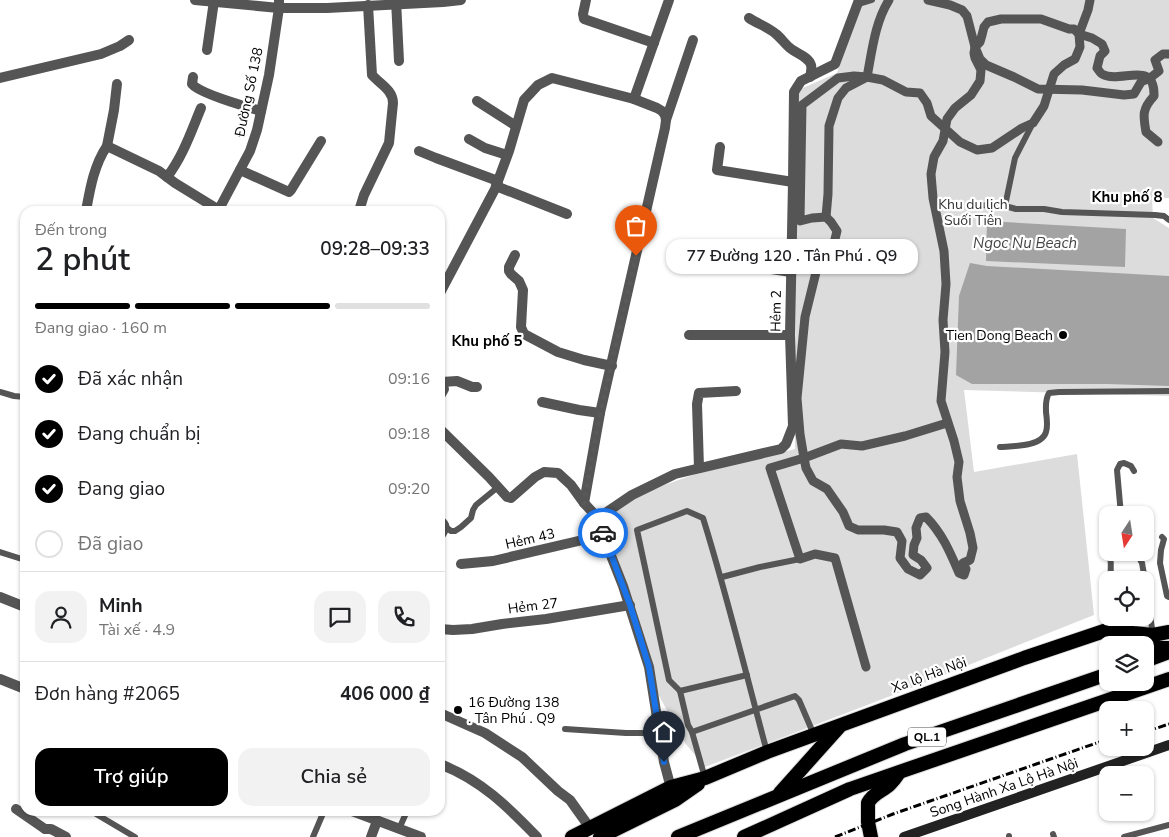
<!DOCTYPE html>
<html lang="vi">
<head>
<meta charset="utf-8">
<style>
  :root { --surface:#fff; --page:#f2f2f2; --text:#202124; --muted:#757577; --line:#e0e0e0; --accent:#000 }
  body { margin:0; font-family:"Nunito Sans",sans-serif; background:var(--page); color:var(--text); height:100vh; display:flex; flex-direction:column; font-size:19px; white-space:nowrap }
  * { box-sizing:border-box; margin:0 }
  p { font-size:16px; color:var(--muted) }
  .icon { flex:none; width:28px; height:28px; fill:none; stroke:currentColor; stroke-width:2; stroke-linecap:round; stroke-linejoin:round }
  .map { position:relative; flex:1; overflow:hidden }
  .sheet { position:absolute; left:20px; top:206px; width:425px; height:610px; display:flex; flex-direction:column; background:var(--surface); border-radius:15px; box-shadow:0 1px 4px #0004 }
  .sheet>* { flex:none }
  .needle { width:32px; rotate:192deg }
  .buttons { position:absolute; left:1099px; top:506px; display:grid; gap:10px }
  .buttons a { display:grid; place-items:center; width:55px; height:55px; border-radius:10px; background:var(--surface); box-shadow:0 1px 4px #0004; font-size:25px }
  .pin { position:absolute; display:grid; place-items:center; width:42px; height:42px; color:#fff; margin:-51px -21px; border-radius:50% 50% 50% 0; rotate:-45deg; box-shadow:0 0 5px #0007 }
  .pin .icon { rotate:45deg }
  .courier { position:absolute; display:grid; place-items:center; width:50px; height:50px; margin:-25px; border:4px solid #1a73e8; border-radius:50%; background:#fff; color:#222; box-shadow:0 1px 6px #0007 }
  .bubble { position:absolute; height:35px; border-radius:15px; background:var(--surface); box-shadow:0 1px 4px #0004; font-size:16px; font-weight:600; line-height:35px; text-align:center }
  .summary em { font-style:normal; font-weight:600 }
  .summary div { display:flex; flex-direction:column-reverse }
  .summary { display:flex; align-items:center; justify-content:space-between; height:85px; padding:0 15px }
  h1 { font-size:32px; font-weight:600; line-height:38px }
  .bar { display:grid; grid-template-columns:repeat(4,1fr); gap:8px 5px; align-content:center; height:60px; padding:0 15px }
  .bar i { height:6px; border-radius:4px; background:var(--line) }
  .bar .current { background:var(--accent) }
  .bar p { grid-column:span 4 }
  .line { display:flex; align-items:center; gap:12px; padding:0 15px; border-top:1px solid var(--line) }
  .line div { flex:1 }
  .round { display:grid; place-items:center; flex:none; width:52px; height:52px; border-radius:15px; background:var(--page) }
  ol { padding:0 15px; list-style:none }
  li { display:flex; align-items:center; gap:15px; height:55px }
  li p { margin-inline-start:auto }
  li .icon { padding:5px; border-radius:50%; background:var(--accent); color:#fff; stroke-width:4 }
  li:last-child { color:var(--muted) }
  li i { width:28px; height:28px; border:2px solid var(--line); border-radius:50% }
  .button { display:flex; gap:10px; margin-top:auto; padding:10px 15px }
  .button a { flex:1; height:58px; border-radius:15px; background:var(--accent); color:#fff; font-size:20px; font-weight:600; line-height:58px; text-align:center }
  .button a+a { background:var(--page); color:var(--text) }
  .map>svg:first-child { display:block }
  .green { fill:#dcdcdc }
  .water { fill:#a3a3a3 }
  .lines { fill:none; stroke-linecap:round; stroke-linejoin:round }
  .trunk-casing { stroke:#dbdbdb; stroke-width:16 }
  .service { stroke:#555; stroke-width:6 }
  .pedestrian { stroke:#555; stroke-width:9 }
  .minor { stroke:#555; stroke-width:10 }
  .tertiary { stroke:#555; stroke-width:10 }
  .secondary { stroke:#222; stroke-width:10 }
  .trunk { stroke:#000; stroke-width:14 }
  .rail { stroke:#000; stroke-width:3; stroke-dasharray:8 2.5 1 2.5; stroke-linecap:butt }
  .done { stroke:#595959; stroke-width:5; stroke-dasharray:0 9 }
  .route { stroke:#1a73e8; stroke-width:6 }
  .poi-dot { fill:#000; stroke:#fff; stroke-width:2 }
  .labels { text-anchor:middle; dominant-baseline:central; stroke-width:4.5; stroke-linejoin:round; paint-order:stroke }
  .shield { fill:#fff; stroke:#4c4c4c; stroke-width:1 }
  .shield-label { font-size:12px; font-weight:bold; fill:#000 }
  .street-label { font-size:14px; fill:#000; stroke:#fff }
  .park-label { font-size:14px; fill:#333; stroke:#fff }
  .poi-label { font-size:14px; fill:#000; stroke:#fff; text-anchor:end }
  .neighbourhood-label { font-size:15px; font-weight:bold; fill:#000; stroke:#fff }
  .water-label { font-size:15px; font-style:italic; fill:#444; stroke:#fff }
</style>
</head>
<body>
<div class="map">
<svg width="1169" height="837" viewBox="0 0 1169 837">
  <rect width="100%" height="100%" fill="#fff"/>
  <polygon class="green" points="859,0 1169,0 1169,198 1152,198 1153,218 1169,228 1169,396 964,390 974,472 1077,454 1094,615 901,692 705,767 685,743 652,683 601,520 630,497 696,474 795,449 796,91 837,73"/>
  <g class="water">
    <polygon points="987,221 1126,229 1125,267 986,261"/>
    <polygon points="970,263 987,266 1169,276 1169,386 1108,384 972,384 956,375 959,296"/>
  </g>
  <g class="lines">
    <defs>
      <g id="trunk">
        <polyline points="1104,633 1136,645"/>
        <polyline points="1145,647 1158,648 1169,648"/>
        <polyline points="1145,661 1169,652"/>
        <polyline points="780,793 839,727"/>
        <polyline points="572,837 671,787 705,778 767,752 1024,658 1116,627 1133,633 1153,635 1169,632"/>
        <polyline points="600,837 675,800 698,784"/>
        <polyline points="678,837 905,744 1108,674"/>
        <polyline points="744,837 850,789 1169,679"/>
        <path d="M871,837l-3,-15v-19c5,-10 15,-12 22,-19 3,-3 6,-7 8,-10"/>
      </g>
    </defs>
    <use href="#trunk" class="trunk-casing"/>
    <g class="service">
      <polyline points="859,4 872,0"/>
      <polyline points="976,205 1005,206 1016,209 1044,209 1062,212 1155,215 1164,216 1169,220"/>
      <polyline points="1005,206 1015,158 1033,123"/>
      <polyline points="0,392 14,396 25,397"/>
      <path d="M1000,447c12,-1 42,0 46,-15 2,-6 1,-13 0,-20 0,-7 -1,-12 3,-19l10,-1 110,-1"/>
      <polyline points="1121,515 1117,470 1120,464 1124,463 1131,466 1134,471"/>
      <path d="M440,518c11,8 6,12 0,22"/>
      <polyline points="447,528 451,531 455,531 461,527 471,518 473,510 476,505 498,487"/>
      <polyline points="1162,537 1164,539 1161,550 1160,563 1167,596 1169,597"/>
      <polyline points="0,552 25,560"/>
      <path d="M1109,552c3,9 2,19 1,28"/>
      <polyline points="1136,552 1142,563 1145,580"/>
      <polyline points="722,577 760,567 800,559"/>
      <polyline points="1145,582 1153,635"/>
      <polyline points="1114,618 1116,627"/>
      <polyline points="680,691 747,675"/>
      <polyline points="565,729 626,733 659,733"/>
      <polyline points="692,732 705,778"/>
      <path d="M767,752c-21,-78 -40,-157 -64,-234l-16,-7 -50,19 32,150 11,11 8,34 4,7 103,-36 4,4 15,35"/>
      <polyline points="91,811 135,837"/>
      <polyline points="399,829 407,811"/>
      <polyline points="1053,834 1054,837"/>
      <polyline points="313,837 324,811"/>
      <polyline points="1009,837 1009,836"/>
      <polyline points="1124,837 1169,825"/>
    </g>
    <g class="pedestrian">
      <polyline points="928,0 950,5 962,10 967,16 975,47 980,59 986,65 1014,77 1038,89 1082,90 1124,95 1134,94 1141,82 1150,78 1159,71 1155,60 1163,54 1169,54"/>
      <polyline points="826,217 828,194 829,126 838,98 846,88 867,77 883,80 906,92 920,93 927,103 931,116 960,142 977,150 992,148 1022,128 1033,123 1044,106 1054,74 1064,65 1075,59 1080,47 1079,34 1088,10 1090,0"/>
      <path d="M947,423l-42,13 -43,10 -21,-2 -37,14 2,10 7,13 14,8 16,23 6,14 9,4h26l13,2 5,9 -2,17 8,11 12,6 7,-7 -6,-8 -8,-5 1,-10 3,-7 -1,-10 4,-10 6,-1c16,16 24,35 33,56l5,2 2,-6 -3,-6 7,-3 3,-12 -3,-15 -10,-32 -3,-24 2,-15 -5,-21 -13,-40 4,-49 -2,-32 3,-36 -2,-33 -11,-53 -2,-24 3,-17 9,-16 4,-22 8,-11 16,-13 9,-14 1,-11 -6,-12 -1,-5 1,-6 5,-5 2,-7 2,-8 4,-5 13,-3h40l28,10h5l5,5 13,4 10,6 3,7 -5,5 -3,12c1,1 3,5 5,6 18,11 53,-16 52,22 -12,13 -11,19 -8,36l12,10"/>
      <path d="M866,667l-31,-109 -20,-4 -15,5 -30,-91 34,-10 -4,-24 -3,-36 8,-81 16,-65 13,-9 3,-12 -6,-9 -5,-5 -14,1 -12,3 2,-116 36,-27 16,-2 13,1c5,-26 8,-55 22,-77"/>
    </g>
    <g class="minor">
      <polyline points="195,0 279,8 327,8 443,2 461,0"/>
      <polyline points="396,0 399,61"/>
      <polyline points="586,0 583,14 584,19 654,43"/>
      <path d="M749,18c9,6 19,9 27,16 5,4 9,10 14,14 7,6 18,8 21,17 1,4 0,8 -1,12"/>
      <polyline points="207,50 214,1"/>
      <path d="M193,77l-1,7c7,9 55,23 69,27"/>
      <polyline points="0,78 101,54 120,46 129,40"/>
      <polyline points="117,84 114,110 107,146 159,171 175,183 219,210"/>
      <polyline points="634,99 669,0"/>
      <polyline points="477,101 516,126"/>
      <polyline points="666,120 693,40"/>
      <polyline points="469,139 485,148 507,155"/>
      <polyline points="720,147 717,170 793,182"/>
      <polyline points="419,151 436,158 498,181"/>
      <polyline points="240,170 289,192 291,190 321,141"/>
      <path d="M167,177c16,-21 24,-45 34,-69"/>
      <polyline points="496,186 567,214"/>
      <path d="M86,211c4,-22 8,-46 21,-65"/>
      <polyline points="218,211 250,151 257,130 269,75 279,8 279,0"/>
      <path d="M359,211l5,-16 25,-52 4,-40c0,-13 -13,-19 -21,-28l-4,-70"/>
      <polyline points="515,255 509,267 509,271 511,274 519,281 523,290 521,327 524,334 558,352 584,360 612,366"/>
      <polyline points="701,259 791,272"/>
      <polyline points="440,293 495,189 509,151 524,100 538,85 552,78 634,99 657,108 662,111 665,115 666,120 665,128 600,413 584,503"/>
      <polyline points="689,335 790,335"/>
      <polyline points="440,381 442,382 444,389 440,396"/>
      <polyline points="442,382 457,381 472,387 477,387"/>
      <polyline points="542,402 579,410 600,413"/>
      <polyline points="440,429 489,477 507,497 511,498 535,477 544,472 558,473 571,485 584,503 598,518 604,538 623,586 649,667 664,762 672,792"/>
      <polyline points="699,468 697,404 699,393 736,391"/>
      <polyline points="598,518 632,495 675,474 781,449 786,444 793,426 790,335 793,182 794,92 801,81 835,64 859,0"/>
      <polyline points="461,564 493,561 604,535"/>
      <polyline points="0,597 25,607"/>
      <polyline points="440,629 453,630 472,629 502,624 546,619 630,605"/>
      <polyline points="440,713 485,733 522,757 558,791 570,800 590,828"/>
      <path d="M440,764c41,16 67,42 97,73"/>
      <polyline points="16,809 45,829"/>
      <polyline points="45,829 51,829 66,837"/>
      <polyline points="371,837 377,821"/>
    </g>
    <g class="tertiary">
      <polyline points="0,679 25,689"/>
      <polyline points="352,811 421,837"/>
    </g>
    <polyline class="secondary" points="904,837 1169,745"/>
    <use href="#trunk" class="trunk"/>
    <g class="rail">
      <polyline points="1145,732 1169,724"/>
      <polyline points="835,837 893,814 1108,739"/>
    </g>
  </g>
  <g class="lines">
    <polyline class="done" points="603,533 598,518 584,503 600,414 636,256"/>
    <polyline class="route" points="603,533 630,605 649,667 664,762"/>
  </g>
  <g class="poi-dot">
    <circle cx="1063" cy="335" r="5"/>
    <circle cx="458" cy="710" r="5"/>
  </g>
  <g class="labels">
    <rect class="shield" x="908" y="727.5" width="38" height="19" rx="4"/>
    <g class="shield-label">
      <text x="927" y="737">QL.1</text>
    </g>
    <g class="street-label">
      <text transform="translate(249 92) rotate(-78)">Đường Số 138</text>
      <text transform="translate(776 311) rotate(-89)">Hẻm 2</text>
      <text transform="translate(530 539) rotate(-13)">Hẻm 43</text>
      <text transform="translate(533 606) rotate(-7)">Hẻm 27</text>
      <text transform="translate(929 675) rotate(-20)">Xa lộ Hà Nội</text>
      <text transform="translate(1004 788) rotate(-19)">Song Hành Xa Lộ Hà Nội</text>
    </g>
    <g class="park-label">
      <text x="973" y="204">Khu du lịch<tspan x="973" dy="16">Suối Tiên</tspan></text>
    </g>
    <g class="poi-label">
      <text x="1053" y="335">Tien Dong Beach</text>
      <text x="468" y="702" text-anchor="start">16 Đường 138<tspan x="468" dy="16">. Tân Phú . Q9</tspan></text>
    </g>
    <g class="neighbourhood-label">
      <text x="1127" y="197">Khu phố 8</text>
      <text x="487" y="341">Khu phố 5</text>
    </g>
    <g class="water-label">
      <text x="1025" y="243">Ngoc Nu Beach</text>
    </g>
  </g>
</svg>
<div class="buttons">
<a><svg class="needle" viewBox="-14 -14 28 28"><path d="M0-13l5 13h-10z" fill="#e53935"/><path d="M0 13l5-13h-10z" fill="#757577"/></svg></a>
<a><svg class="icon" aria-label="locate" viewBox="0 0 24 24"><circle cx="12" cy="12" r="6"/><path d="M12 2v4M12 18v4M2 12h4M18 12h4"/></svg></a>
<a><svg class="icon" aria-label="layers" viewBox="0 0 24 24"><path d="M12 4l9 5-9 5-9-5zM3 14l9 5 9-5"/></svg></a>
<a>+</a>
<a>−</a>
</div>
<div class="pin" style="left:636px;top:256px;background:#ea580c"><svg class="icon" aria-label="bag" viewBox="0 0 24 24"><path d="M5 8h14l-1 12H6zM9 8a3 3 0 0 1 6 0"/></svg></div>
<div class="pin" style="left:664px;top:762px;background:#1f2937"><svg class="icon" aria-label="home" viewBox="0 0 24 24"><path d="M3 11l9-7 9 7M6 9v11h12V9"/></svg></div>
<div class="courier" style="left:603px;top:533px"><svg class="icon" aria-label="car" viewBox="0 0 24 24"><path d="M5 17H2v-5l4-1 3-4h7l3 4 3 1v5h-3M9 17h6M6 11h13"/><circle cx="7" cy="17" r="2"/><circle cx="17" cy="17" r="2"/></svg></div>
<div class="bubble" style="left:666px;top:239px;width:252px">77 Đường 120 . Tân Phú . Q9</div>
<section class="sheet">
<div class="summary"><div><h1>2 phút</h1><p>Đến trong</p></div><em>09:28–09:33</em></div>
<div class="bar"><i class="current"></i><i class="current"></i><i class="current"></i><i></i><p>Đang giao · 160 m</p></div>
<ol>
<li><svg class="icon" aria-label="check" viewBox="0 0 24 24"><path d="M5 12l5 5 9-10"/></svg>Đã xác nhận<p>09:16</p></li>
<li><svg class="icon" aria-label="check" viewBox="0 0 24 24"><path d="M5 12l5 5 9-10"/></svg>Đang chuẩn bị<p>09:18</p></li>
<li><svg class="icon" aria-label="check" viewBox="0 0 24 24"><path d="M5 12l5 5 9-10"/></svg>Đang giao<p>09:20</p></li>
<li><i></i>Đã giao</li>
</ol>
<div class="line" style="height:90px"><a class="round"><svg class="icon" aria-label="person" viewBox="0 0 24 24"><circle cx="12" cy="8" r="4"/><path d="M4 21q1-7 8-7t8 7"/></svg></a><div><b>Minh</b><p>Tài xế · 4.9</p></div><a class="round"><svg class="icon" aria-label="chat" viewBox="0 0 24 24"><path d="M4 5h16v11H9l-5 4z"/></svg></a><a class="round"><svg class="icon" aria-label="phone" viewBox="0 0 24 24"><path d="M5 4h4l2 5-3 2q2 4 5 5l2-3 5 2v4C11 20 4 13 5 4z"/></svg></a></div>
<div class="line" style="height:65px"><div>Đơn hàng #2065</div><b>406 000 ₫</b></div>
<div class="button"><a>Trợ giúp</a><a>Chia sẻ</a></div>
</section>
</div>
</body>
</html>
